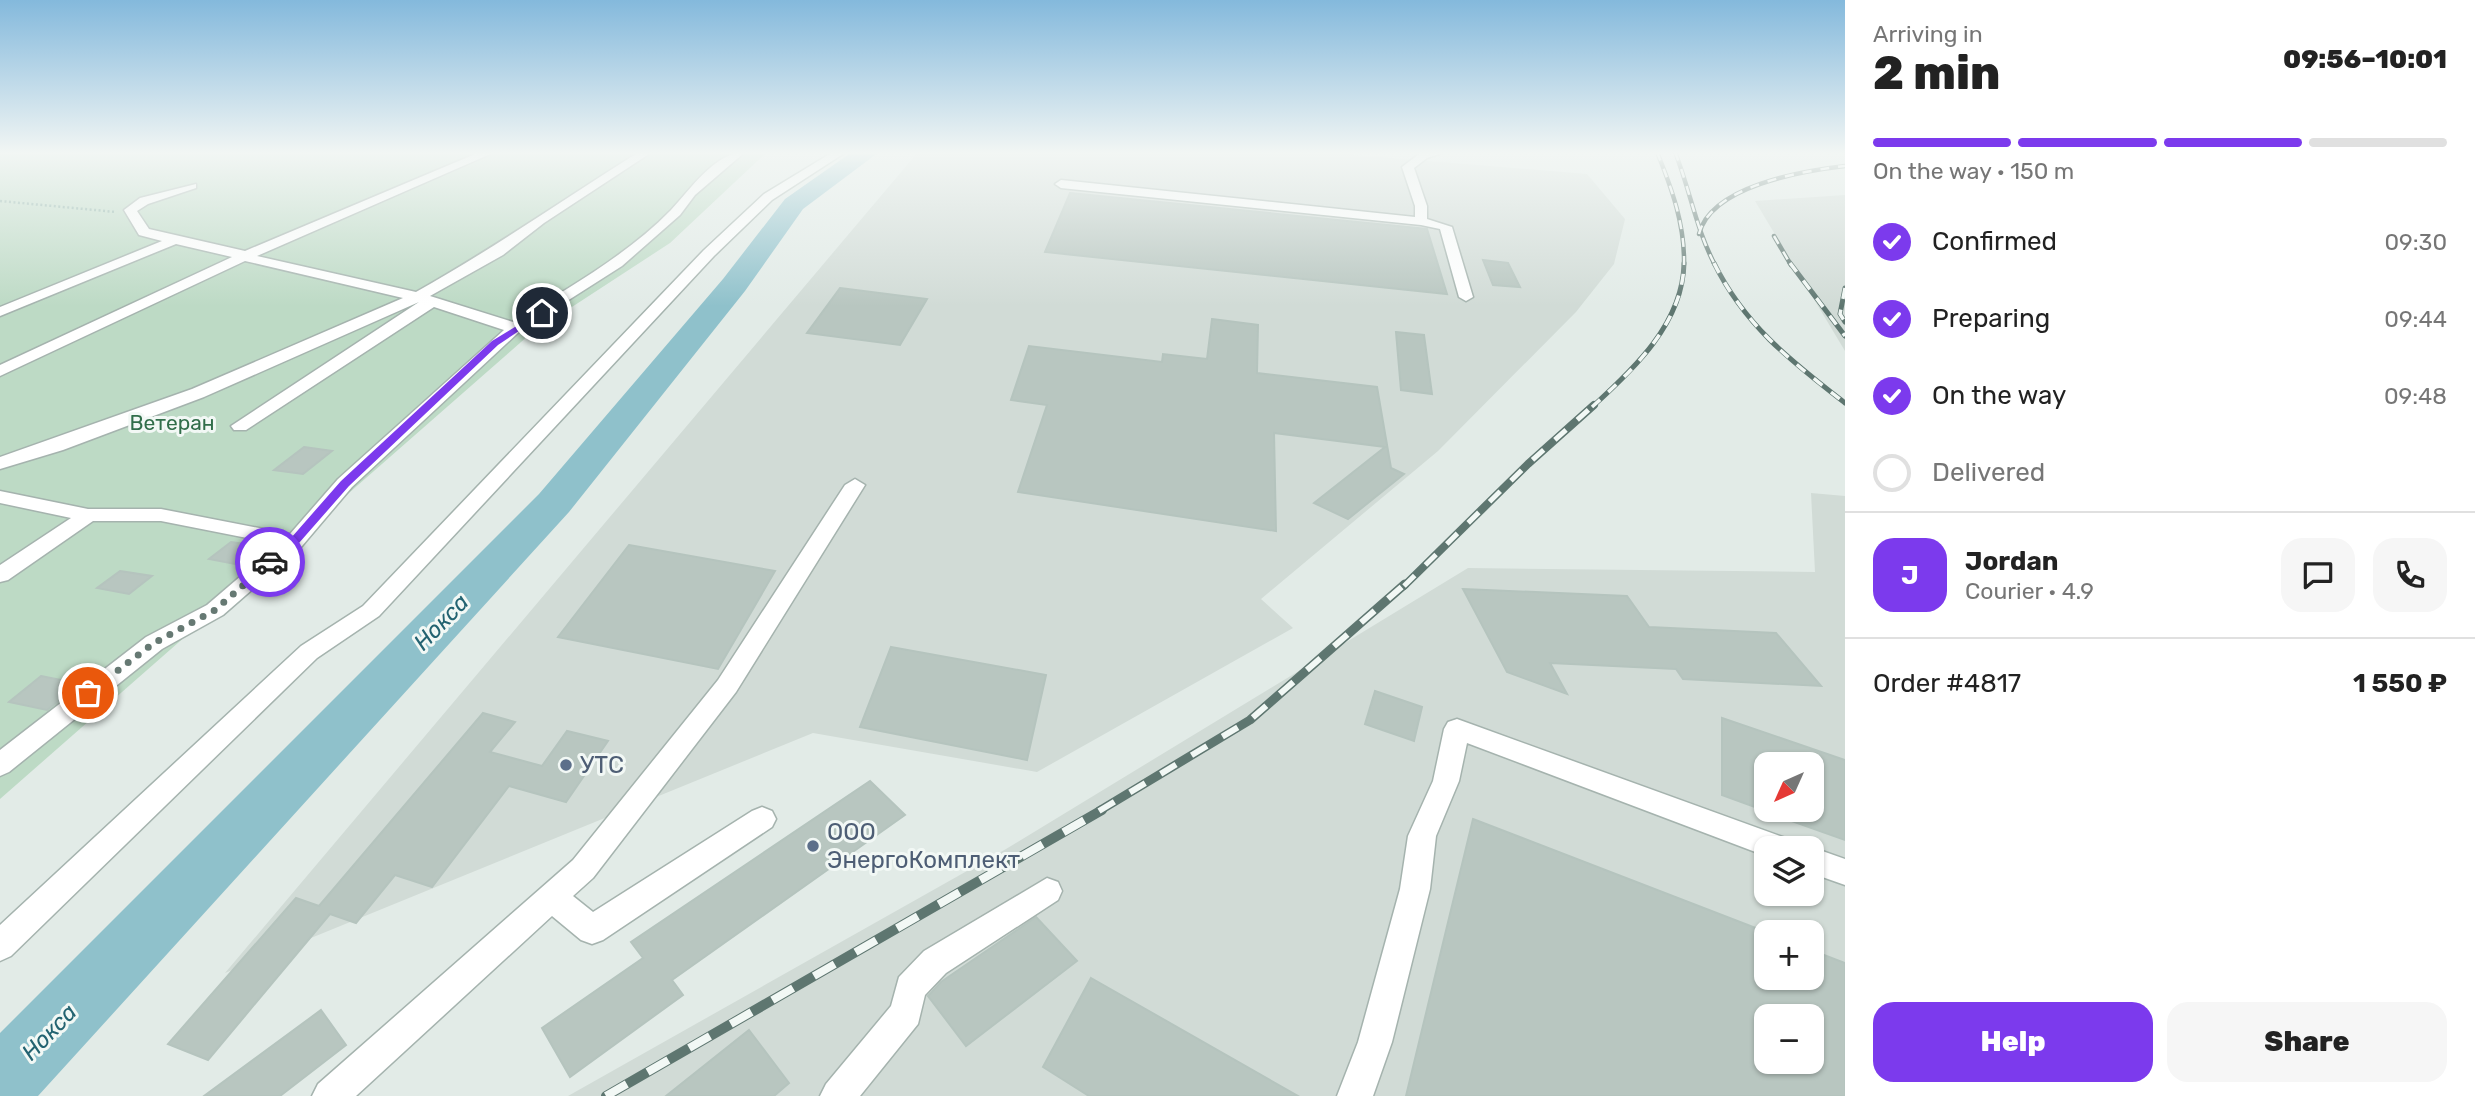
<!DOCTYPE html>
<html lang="en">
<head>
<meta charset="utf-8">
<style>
  :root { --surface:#fff; --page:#f6f6f6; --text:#222; --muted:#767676; --line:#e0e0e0; --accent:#7c3aed }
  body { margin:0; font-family:Rubik,sans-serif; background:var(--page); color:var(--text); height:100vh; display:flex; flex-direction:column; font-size:26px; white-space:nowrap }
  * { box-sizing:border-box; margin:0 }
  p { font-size:23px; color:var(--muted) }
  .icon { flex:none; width:38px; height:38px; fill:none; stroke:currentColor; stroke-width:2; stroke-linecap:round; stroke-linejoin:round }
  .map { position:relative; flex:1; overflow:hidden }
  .side { display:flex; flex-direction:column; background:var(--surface); width:630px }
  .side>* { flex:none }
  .needle { width:46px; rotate:225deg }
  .controls { position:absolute; left:1754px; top:752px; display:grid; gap:14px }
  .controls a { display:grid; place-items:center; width:70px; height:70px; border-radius:14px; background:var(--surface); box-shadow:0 2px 5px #0004; font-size:35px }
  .pin { position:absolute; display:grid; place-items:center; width:60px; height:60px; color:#fff; margin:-30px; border:4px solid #fff; border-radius:50%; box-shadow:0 2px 7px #0007 }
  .courier { position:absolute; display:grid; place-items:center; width:70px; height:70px; margin:-35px; border:5px solid #7c3aed; border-radius:50%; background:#fff; color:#222; box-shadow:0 2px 9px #0007 }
  .summary em { font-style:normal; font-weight:800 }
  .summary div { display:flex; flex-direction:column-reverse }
  .summary { display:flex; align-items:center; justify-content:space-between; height:119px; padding:0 28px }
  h1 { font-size:46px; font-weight:800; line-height:52px }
  .bar { display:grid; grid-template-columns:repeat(4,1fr); gap:10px 7px; align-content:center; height:84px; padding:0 28px }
  .bar i { height:9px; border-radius:5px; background:var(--line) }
  .bar .active { background:var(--accent) }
  .bar p { grid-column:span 4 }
  .line { display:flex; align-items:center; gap:18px; padding:0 28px; border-top:2px solid var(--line) }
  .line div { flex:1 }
  .round { display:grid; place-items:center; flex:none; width:74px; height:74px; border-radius:21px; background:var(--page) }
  ol { padding:0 28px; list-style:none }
  li { display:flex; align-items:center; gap:21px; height:77px }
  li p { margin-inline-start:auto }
  li .icon { padding:7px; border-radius:50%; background:var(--accent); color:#fff; stroke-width:4 }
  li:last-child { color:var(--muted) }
  li i { width:38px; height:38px; border:4px solid var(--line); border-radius:50% }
  .primary-button { display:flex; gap:14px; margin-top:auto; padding:14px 28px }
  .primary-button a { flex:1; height:80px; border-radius:21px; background:var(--accent); color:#fff; font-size:28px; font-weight:800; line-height:80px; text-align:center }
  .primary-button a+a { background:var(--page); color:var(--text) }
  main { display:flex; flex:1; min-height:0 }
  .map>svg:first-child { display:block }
  .built { fill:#d1dbd6; fill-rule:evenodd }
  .green { fill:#bddac5 }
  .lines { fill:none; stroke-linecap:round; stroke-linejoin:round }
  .river { fill:#8fc1cb; fill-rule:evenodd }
  .building { fill:#b8c6c0; stroke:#b5c4be; stroke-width:2; fill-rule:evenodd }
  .minor-casing { stroke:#a5b3ae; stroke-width:3 }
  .path { stroke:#85aca1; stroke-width:2.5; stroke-dasharray:2 2.5; stroke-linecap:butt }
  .minor { fill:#fff; fill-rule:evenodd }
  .rail-far4-casing { stroke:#5e7670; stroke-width:4.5 }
  .rail-far3-casing { stroke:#5e7670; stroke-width:5 }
  .rail-far2-casing { stroke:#5e7670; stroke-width:8 }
  .rail-far1-casing { stroke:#5e7670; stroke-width:9 }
  .rail-casing { stroke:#5e7670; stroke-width:10 }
  .rail-far4 { stroke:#f2f8f5; stroke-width:2.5; stroke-dasharray:9; stroke-linecap:butt }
  .rail-far3 { stroke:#f2f8f5; stroke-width:3.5; stroke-dasharray:11; stroke-linecap:butt }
  .rail-far2 { stroke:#f2f8f5; stroke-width:5; stroke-dasharray:15; stroke-linecap:butt }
  .rail-far1 { stroke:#f2f8f5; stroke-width:6; stroke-dasharray:18; stroke-linecap:butt }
  .rail { stroke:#f2f8f5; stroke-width:8; stroke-dasharray:24; stroke-linecap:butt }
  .route { fill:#7c3aed }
  .done { stroke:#667973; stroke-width:7; stroke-dasharray:0 12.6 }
  .service-dot { fill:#5c6f8a; stroke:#f2f8f5; stroke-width:2.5 }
  .labels { text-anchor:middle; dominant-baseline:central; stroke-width:6; stroke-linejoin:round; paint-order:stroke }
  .park-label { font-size:21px; fill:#316e4a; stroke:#f2f8f5 }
  .water-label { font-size:23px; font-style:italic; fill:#236371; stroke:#f2f8f5 }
  .near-service-label { font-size:24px; fill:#4e5e75; stroke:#f2f8f5; text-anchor:start }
</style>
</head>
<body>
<main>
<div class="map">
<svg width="1845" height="1096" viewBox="0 0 1845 1096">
  <rect width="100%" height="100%" fill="#e2ebe7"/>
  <g class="built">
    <polygon points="918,152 1318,152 1587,174 1625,219 1614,264 1576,312 1438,451 1261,599 1293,628 1037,772 813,733 225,973"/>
    <polygon points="1845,195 1845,351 1755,201"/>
    <path d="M1811,493l34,3v600h-1277l438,-247 462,-281 347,4zM1766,765h45v45h-45zM1766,849h45v45h-45zM1766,933h45v45h-45zM1766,1017h45v45h-45z"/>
  </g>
  <polygon class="green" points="0,152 767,152 670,243 529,335 0,799"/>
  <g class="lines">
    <polygon class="river" points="852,152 879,152 803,209 745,291 569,512 38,1096 0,1096 0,1033 539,494 723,279 785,199"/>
  </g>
  <g class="building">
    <polygon points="1070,193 1427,229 1447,294 1045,252"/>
    <polygon points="1483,260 1508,263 1520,287 1493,285"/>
    <polygon points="840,288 927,299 900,345 807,333"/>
    <polygon points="1212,319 1258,325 1257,373 1377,387 1391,468 1404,474 1348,519 1314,503 1385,447 1274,433 1276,531 1018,492 1047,405 1011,400 1029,346 1162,362 1163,354 1207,359"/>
    <polygon points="1396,332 1424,335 1432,394 1401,390"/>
    <polygon points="304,447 332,451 303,474 274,470"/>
    <polygon points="231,542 257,546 235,564 209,559"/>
    <polygon points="629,545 775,571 718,669 558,637"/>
    <polygon points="120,571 152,576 129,594 97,588"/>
    <polygon points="1463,589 1627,596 1649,627 1776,633 1821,686 1683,679 1676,669 1550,663 1567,694 1507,672"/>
    <polygon points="891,647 1046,675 1027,760 860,727"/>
    <polygon points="41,676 81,684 47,710 9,702"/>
    <polygon points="1375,691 1422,707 1414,741 1365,724"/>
    <polygon points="483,713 515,722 490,752 542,766 567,731 608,741 566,802 509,786 432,887 395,875 356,923 330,914 208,1060 168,1044 296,898 319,906"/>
    <polygon points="1722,718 1845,760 1845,840 1769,813 1811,810 1811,765 1766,765 1766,811 1722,795"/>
    <polygon points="870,781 905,815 672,980 683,995 570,1077 542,1028 643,958 631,942"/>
    <path d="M1473,819l293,113v46h45v-28l34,13v133h-439zM1766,1017h45v45h-45z"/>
    <polygon points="1036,917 1077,961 966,1046 928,996 941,982"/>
    <polygon points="1091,978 1298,1096 1089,1096 1043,1067"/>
    <polygon points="321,1010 346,1045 280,1096 204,1096"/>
    <polygon points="749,1030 789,1083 774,1096 666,1096"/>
  </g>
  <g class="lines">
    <defs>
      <g id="minor">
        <path d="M480,152h15l-238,104 159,36c77,-43 148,-93 223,-140h13l-108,71 -41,32 -73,41 83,26c55,-34 113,-66 158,-112 19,-20 44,-58 74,-58l-50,43 -15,20 -58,51 -102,65 -168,156 -50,59 -79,69 -61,34 -153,123 -9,4v-26l146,-113 61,-32 71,-61 -117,-23h-68l-85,59 -8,2v-17l71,-47 -71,-15v-12l88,18h73l129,25 48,-55 166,-149 -70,-23 -188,123h-12l-3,-4 188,-124 -215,95 -141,53 -63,19v-12l192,-68 211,-91 -158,-37 -245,115v-11l232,-108 -56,-13 -176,72v-9l162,-66 -23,-6 -15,-25 16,-12 56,-14v4l-48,16 -11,7 12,18 96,22z"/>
        <polygon points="833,152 846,152 772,200 714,256 379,616 317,658 11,956 0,961 0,925 301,646 363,606 704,250 764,194"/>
        <polygon points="1445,152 1427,158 1414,168 1427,206 1427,219 1452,227 1473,297 1466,301 1459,297 1440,229 1421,225 1061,188 1055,184 1061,180 1415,217 1415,206 1402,167 1419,154"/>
        <polygon points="855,479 865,485 736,692 593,878 573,896 593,912 752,811 762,807 772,811 776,819 772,827 603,940 592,944 581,940 552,916 356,1096 312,1096 318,1084 573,860 718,680 845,485"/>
        <polygon points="1457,719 1791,840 1795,849 1766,849 1766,856 1467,743 1459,781 1436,836 1430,889 1392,1042 1373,1096 1337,1096 1358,1042 1400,889 1408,836 1433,781 1444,729 1448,722"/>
        <polygon points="1811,847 1845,859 1845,885 1811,873 1811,849 1807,849"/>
        <polygon points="1047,878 1058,882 1062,891 1058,900 946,973 925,995 918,1024 860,1096 820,1096 826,1084 891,1006 899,977 924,951"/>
      </g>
    </defs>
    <use href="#minor" class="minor-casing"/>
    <polyline class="path" points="0,201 116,212"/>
    <use href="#minor" class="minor"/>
    <defs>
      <g id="rail-far4">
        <path d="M1657,152c15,37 28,73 27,113"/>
        <path d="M1675,152c15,38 21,77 40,113"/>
        <path d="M1699,234c12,-48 103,-63 146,-68"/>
        <polyline points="1774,236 1791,265"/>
      </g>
      <g id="rail-far3">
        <path d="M1714,263c31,63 77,98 131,140"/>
        <polyline points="1790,263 1845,336"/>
        <polyline points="1845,288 1840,314 1845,322"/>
        <path d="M1592,407c42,-38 91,-84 92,-144"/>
      </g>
      <polyline id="rail-far2" points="1404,586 1528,464 1594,405"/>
      <polyline id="rail-far1" points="1099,811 1250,720 1405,584"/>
      <polyline id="rail" points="606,1096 1102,810"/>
    </defs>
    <use href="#rail-far4" class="rail-far4-casing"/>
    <use href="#rail-far3" class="rail-far3-casing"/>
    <use href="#rail-far2" class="rail-far2-casing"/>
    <use href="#rail-far1" class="rail-far1-casing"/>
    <use href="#rail" class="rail-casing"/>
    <use href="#rail-far4" class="rail-far4"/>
    <use href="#rail-far3" class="rail-far3"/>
    <use href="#rail-far2" class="rail-far2"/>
    <use href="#rail-far1" class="rail-far1"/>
    <use href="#rail" class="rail"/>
  </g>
  <linearGradient id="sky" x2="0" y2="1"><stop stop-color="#84b9dc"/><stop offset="0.5" stop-color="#f2f6f4"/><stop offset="1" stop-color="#f2f6f4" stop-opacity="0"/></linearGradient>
  <rect width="1845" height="306" fill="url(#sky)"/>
  <polygon class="route" points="539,312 546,313 498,345 349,486 299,543 274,565 266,565 266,560 291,538 341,481 492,341"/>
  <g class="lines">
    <polyline class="done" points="88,693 154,643 215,610 270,562"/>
  </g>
  <g class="service-dot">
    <circle cx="566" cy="765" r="7"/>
    <circle cx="813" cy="846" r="7"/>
  </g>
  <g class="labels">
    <g class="park-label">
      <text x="172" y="422">Ветеран</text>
    </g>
    <g class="water-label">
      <text transform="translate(441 622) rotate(-46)">Нокса</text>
      <text transform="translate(49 1032) rotate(-46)">Нокса</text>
    </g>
    <g class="near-service-label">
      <text x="580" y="765">УТС</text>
      <text x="827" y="832">ООО<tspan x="827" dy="28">ЭнергоКомплект</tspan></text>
    </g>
  </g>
</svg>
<div class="controls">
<a><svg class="needle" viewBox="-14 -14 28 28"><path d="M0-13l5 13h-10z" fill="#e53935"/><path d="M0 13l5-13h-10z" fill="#767676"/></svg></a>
<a><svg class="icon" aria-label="layers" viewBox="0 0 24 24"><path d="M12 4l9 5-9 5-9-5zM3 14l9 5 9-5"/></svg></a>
<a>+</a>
<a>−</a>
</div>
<div class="pin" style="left:88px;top:693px;background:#ea580c"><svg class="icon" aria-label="bag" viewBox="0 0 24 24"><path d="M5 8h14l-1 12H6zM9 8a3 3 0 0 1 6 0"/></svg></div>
<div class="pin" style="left:542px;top:313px;background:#1f2937"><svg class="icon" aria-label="home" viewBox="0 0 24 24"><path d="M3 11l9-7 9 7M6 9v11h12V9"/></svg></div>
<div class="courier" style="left:270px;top:562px"><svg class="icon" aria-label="car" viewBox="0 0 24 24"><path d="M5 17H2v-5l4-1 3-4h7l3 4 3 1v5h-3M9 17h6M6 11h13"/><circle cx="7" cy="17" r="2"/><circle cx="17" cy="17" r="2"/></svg></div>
</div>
<section class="side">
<div class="summary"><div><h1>2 min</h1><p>Arriving in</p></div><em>09:56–10:01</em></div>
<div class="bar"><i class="active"></i><i class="active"></i><i class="active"></i><i></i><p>On the way · 150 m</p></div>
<ol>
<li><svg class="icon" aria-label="check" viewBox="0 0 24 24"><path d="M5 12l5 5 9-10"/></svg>Confirmed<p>09:30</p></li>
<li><svg class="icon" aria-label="check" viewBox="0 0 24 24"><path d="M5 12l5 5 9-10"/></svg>Preparing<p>09:44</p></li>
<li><svg class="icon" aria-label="check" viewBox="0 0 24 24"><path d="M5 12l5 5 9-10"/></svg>On the way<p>09:48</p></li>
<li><i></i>Delivered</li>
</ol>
<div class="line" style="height:126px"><b class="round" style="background:var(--accent);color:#fff">J</b><div><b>Jordan</b><p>Courier · 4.9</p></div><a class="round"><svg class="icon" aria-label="chat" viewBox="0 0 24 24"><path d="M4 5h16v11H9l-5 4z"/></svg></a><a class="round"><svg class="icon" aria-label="phone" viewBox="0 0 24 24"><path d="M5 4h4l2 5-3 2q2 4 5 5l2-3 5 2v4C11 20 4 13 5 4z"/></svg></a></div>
<div class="line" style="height:91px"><div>Order #4817</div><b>1 550 ₽</b></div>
<div class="primary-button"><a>Help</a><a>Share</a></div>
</section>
</main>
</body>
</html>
